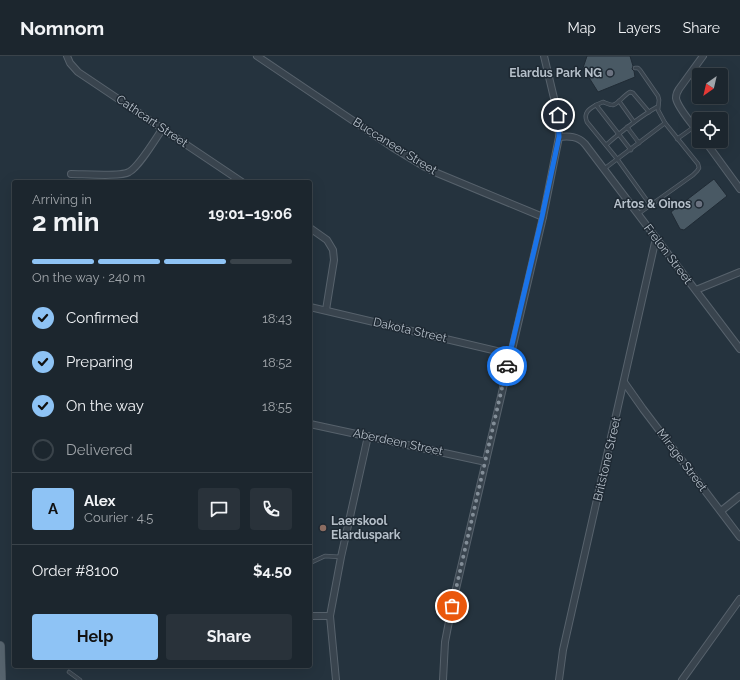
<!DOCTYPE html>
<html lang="en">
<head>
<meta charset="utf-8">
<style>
  :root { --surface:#1c262e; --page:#29323a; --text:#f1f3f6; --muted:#a0a5aa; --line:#3a434a; --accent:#8ec3f5 }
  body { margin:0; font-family:Raleway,sans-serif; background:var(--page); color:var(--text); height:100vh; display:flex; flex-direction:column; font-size:15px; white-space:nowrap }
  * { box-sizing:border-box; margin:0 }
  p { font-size:13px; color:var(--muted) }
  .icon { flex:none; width:22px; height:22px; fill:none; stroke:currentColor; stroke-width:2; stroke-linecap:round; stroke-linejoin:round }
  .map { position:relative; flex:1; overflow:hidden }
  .panel { position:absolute; left:12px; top:124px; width:300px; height:488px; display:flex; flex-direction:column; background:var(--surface); border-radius:4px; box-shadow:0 4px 16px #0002,0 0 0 1px var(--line) }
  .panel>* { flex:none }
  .needle { width:26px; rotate:214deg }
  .fabs { position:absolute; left:692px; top:12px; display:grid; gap:8px }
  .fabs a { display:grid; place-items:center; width:36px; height:36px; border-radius:4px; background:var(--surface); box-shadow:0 4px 16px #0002,0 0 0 1px var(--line); font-size:20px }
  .pin { position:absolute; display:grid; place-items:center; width:34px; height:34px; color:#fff; margin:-17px; border:2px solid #fff; border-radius:50%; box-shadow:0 1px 4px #0007 }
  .courier { position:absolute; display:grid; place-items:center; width:40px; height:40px; margin:-20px; border:3px solid #1a73e8; border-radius:50%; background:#fff; color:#222; box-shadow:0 1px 5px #0007 }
  .summary em { font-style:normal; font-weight:700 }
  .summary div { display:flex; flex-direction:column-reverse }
  .summary { display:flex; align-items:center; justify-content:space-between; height:68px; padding:0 20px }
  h1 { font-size:26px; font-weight:700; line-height:30px }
  .bar { display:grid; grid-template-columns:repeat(4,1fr); gap:6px 4px; align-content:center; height:48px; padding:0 20px }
  .bar i { height:5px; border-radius:3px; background:var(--line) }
  .bar .current { background:var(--accent) }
  .bar p { grid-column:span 4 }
  .line { display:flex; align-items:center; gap:10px; padding:0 20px; border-top:1px solid var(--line) }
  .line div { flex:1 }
  .round { display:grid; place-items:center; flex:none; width:42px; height:42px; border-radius:4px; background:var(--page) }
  ol { padding:0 20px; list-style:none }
  li { display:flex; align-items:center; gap:12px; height:44px }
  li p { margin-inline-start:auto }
  li .icon { padding:4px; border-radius:50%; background:var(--accent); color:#111; stroke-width:4 }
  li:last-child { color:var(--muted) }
  li i { width:22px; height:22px; border:2px solid var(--line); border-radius:50% }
  .primary-button { display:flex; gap:8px; margin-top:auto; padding:8px 20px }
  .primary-button a { flex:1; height:46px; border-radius:4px; background:var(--accent); color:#111; font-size:16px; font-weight:700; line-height:46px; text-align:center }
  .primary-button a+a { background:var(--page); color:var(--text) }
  header { display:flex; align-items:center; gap:24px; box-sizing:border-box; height:56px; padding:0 20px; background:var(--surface); border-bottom:1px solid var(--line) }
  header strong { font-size:19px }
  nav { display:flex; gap:22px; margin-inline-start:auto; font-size:14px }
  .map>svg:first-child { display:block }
  .building { fill:#495964; stroke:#202b35 }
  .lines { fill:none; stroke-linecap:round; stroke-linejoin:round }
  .service-casing { stroke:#57626c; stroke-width:4.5 }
  .minor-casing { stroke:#57626c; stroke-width:8 }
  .primary-casing { stroke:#45505a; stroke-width:10 }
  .service { stroke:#39444e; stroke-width:3 }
  .minor { stroke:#39444e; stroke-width:6 }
  .primary { stroke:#57646e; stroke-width:9 }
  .done { stroke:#838e98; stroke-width:4; stroke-dasharray:0 7.2 }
  .route { stroke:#1a73e8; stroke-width:5 }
  .worship-dot { fill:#6b7280; stroke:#1e2933; stroke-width:1.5 }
  .education-dot { fill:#8d6e63; stroke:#1e2933; stroke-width:1.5 }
  .labels { text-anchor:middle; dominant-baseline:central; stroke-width:3; stroke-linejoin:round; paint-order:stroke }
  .poi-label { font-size:12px; font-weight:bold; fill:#b5bfc9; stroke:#1e2933; text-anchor:end }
  .street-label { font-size:12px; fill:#b5bfc9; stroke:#1e2933 }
</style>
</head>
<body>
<header>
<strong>Nomnom</strong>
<nav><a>Map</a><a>Layers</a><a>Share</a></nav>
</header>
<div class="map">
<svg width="740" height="624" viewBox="0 0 740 624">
  <rect width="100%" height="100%" fill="#25333e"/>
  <g class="building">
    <polygon points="587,0 630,0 633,10 632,13 634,15 635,21 598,36 583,12"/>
    <polygon points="714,123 727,140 684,174 680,173 671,156"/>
  </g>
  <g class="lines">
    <defs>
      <g id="service">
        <polyline points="635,12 638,12 640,14 658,40 659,44 658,54 665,67"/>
        <polyline points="619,45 634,66"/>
        <path d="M596,49l7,-3c3,1 7,3 10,3 5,-1 11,-10 17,-13l3,1 16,19"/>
        <polyline points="627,71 639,87"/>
        <polyline points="677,83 694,71"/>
        <path d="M606,89c16,-14 33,-28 51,-38"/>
        <path d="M631,94l-35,-45c-7,4 -13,8 -9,17l31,38 33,46"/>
        <polyline points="604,113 665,67 698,108 699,112 697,115 693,119 638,158"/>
        <polyline points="310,507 325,500 341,501"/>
        <polyline points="69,616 80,624"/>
      </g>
      <g id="minor">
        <polyline points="67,0 70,7 78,16 242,126"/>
        <polyline points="257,0 392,91 425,111 437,117 543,161"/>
        <path d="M699,77c-6,-8 -22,-26 -23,-35 0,-4 1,-6 3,-9l24,-33"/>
        <path d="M559,81c10,-1 19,-1 26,7l155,205"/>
        <polyline points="705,85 740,133"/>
        <path d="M71,118c12,0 50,3 58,-2 10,-5 27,-34 34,-44"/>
        <polyline points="310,172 327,184 333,194 334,204 326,254"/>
        <polyline points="696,234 740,216"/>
        <polyline points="310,251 510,298"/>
        <polyline points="624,326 643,353 740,481"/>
        <polyline points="310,368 486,406"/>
        <polyline points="721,455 740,440"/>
        <polyline points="310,560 330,560"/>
        <polyline points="336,624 330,560 341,501 368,380"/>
        <polyline points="443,624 445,586 452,550 543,161 559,81 558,59 544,0"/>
        <polyline points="559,624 563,594 656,182"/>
        <polyline points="682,624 740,543"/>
      </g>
      <polyline id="primary" points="0,590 1,624"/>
    </defs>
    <use href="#service" class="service-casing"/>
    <use href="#minor" class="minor-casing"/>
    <use href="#primary" class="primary-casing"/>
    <use href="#service" class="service"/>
    <use href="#minor" class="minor"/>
    <use href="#primary" class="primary"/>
  </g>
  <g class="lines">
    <polyline class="done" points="452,550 507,310"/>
    <polyline class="route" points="507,310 542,161 559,81 558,59"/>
  </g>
  <g class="worship-dot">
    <circle cx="610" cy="17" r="4"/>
    <circle cx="699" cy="148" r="4"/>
  </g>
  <circle class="education-dot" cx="323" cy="472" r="4"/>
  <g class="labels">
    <g class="poi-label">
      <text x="602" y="17">Elardus Park NG</text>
      <text x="691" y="148">Artos &amp; Oinos</text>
      <text x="331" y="465" text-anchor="start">Laerskool<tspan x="331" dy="14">Elarduspark</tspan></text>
    </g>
    <g class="street-label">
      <text transform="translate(152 65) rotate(34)">Cathcart Street</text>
      <text transform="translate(395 90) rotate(32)">Buccaneer Street</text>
      <text transform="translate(668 198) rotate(53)">Frelon Street</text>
      <text transform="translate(410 274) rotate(13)">Dakota Street</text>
      <text transform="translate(398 386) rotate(12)">Aberdeen Street</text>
      <text transform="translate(607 403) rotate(-77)">Britstone Street</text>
      <text transform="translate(682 404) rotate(53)">Mirage Street</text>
    </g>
  </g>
</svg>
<div class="fabs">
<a><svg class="needle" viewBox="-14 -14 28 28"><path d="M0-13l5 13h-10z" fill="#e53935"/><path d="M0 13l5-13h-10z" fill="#a0a5aa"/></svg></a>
<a><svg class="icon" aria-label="locate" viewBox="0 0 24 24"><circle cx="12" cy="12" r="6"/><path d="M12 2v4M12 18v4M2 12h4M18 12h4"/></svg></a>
</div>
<div class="pin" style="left:452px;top:550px;background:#ea580c"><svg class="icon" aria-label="bag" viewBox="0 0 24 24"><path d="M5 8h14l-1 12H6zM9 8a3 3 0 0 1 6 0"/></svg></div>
<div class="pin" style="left:558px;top:59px;background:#1f2937"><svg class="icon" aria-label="home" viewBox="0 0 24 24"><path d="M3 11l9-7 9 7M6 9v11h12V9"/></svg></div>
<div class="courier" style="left:507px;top:310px"><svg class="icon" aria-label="car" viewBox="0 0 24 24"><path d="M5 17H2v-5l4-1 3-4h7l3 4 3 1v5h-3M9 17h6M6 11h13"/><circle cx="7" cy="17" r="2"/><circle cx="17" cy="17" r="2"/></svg></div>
<section class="panel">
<div class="summary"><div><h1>2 min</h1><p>Arriving in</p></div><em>19:01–19:06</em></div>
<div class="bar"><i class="current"></i><i class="current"></i><i class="current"></i><i></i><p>On the way · 240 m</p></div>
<ol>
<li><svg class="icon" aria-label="check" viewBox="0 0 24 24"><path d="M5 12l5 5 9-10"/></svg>Confirmed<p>18:43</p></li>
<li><svg class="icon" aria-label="check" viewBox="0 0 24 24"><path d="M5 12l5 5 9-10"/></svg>Preparing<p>18:52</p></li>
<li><svg class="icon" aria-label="check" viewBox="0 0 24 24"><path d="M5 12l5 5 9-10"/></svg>On the way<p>18:55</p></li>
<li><i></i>Delivered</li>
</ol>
<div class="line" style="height:72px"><b class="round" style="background:var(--accent);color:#111">A</b><div><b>Alex</b><p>Courier · 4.5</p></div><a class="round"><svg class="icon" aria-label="chat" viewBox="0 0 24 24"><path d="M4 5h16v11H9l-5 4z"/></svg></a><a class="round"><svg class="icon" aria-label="phone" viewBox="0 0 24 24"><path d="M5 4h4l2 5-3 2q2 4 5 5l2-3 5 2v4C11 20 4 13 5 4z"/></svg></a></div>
<div class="line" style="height:52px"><div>Order #8100</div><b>$4.50</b></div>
<div class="primary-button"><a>Help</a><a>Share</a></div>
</section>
</div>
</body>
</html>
